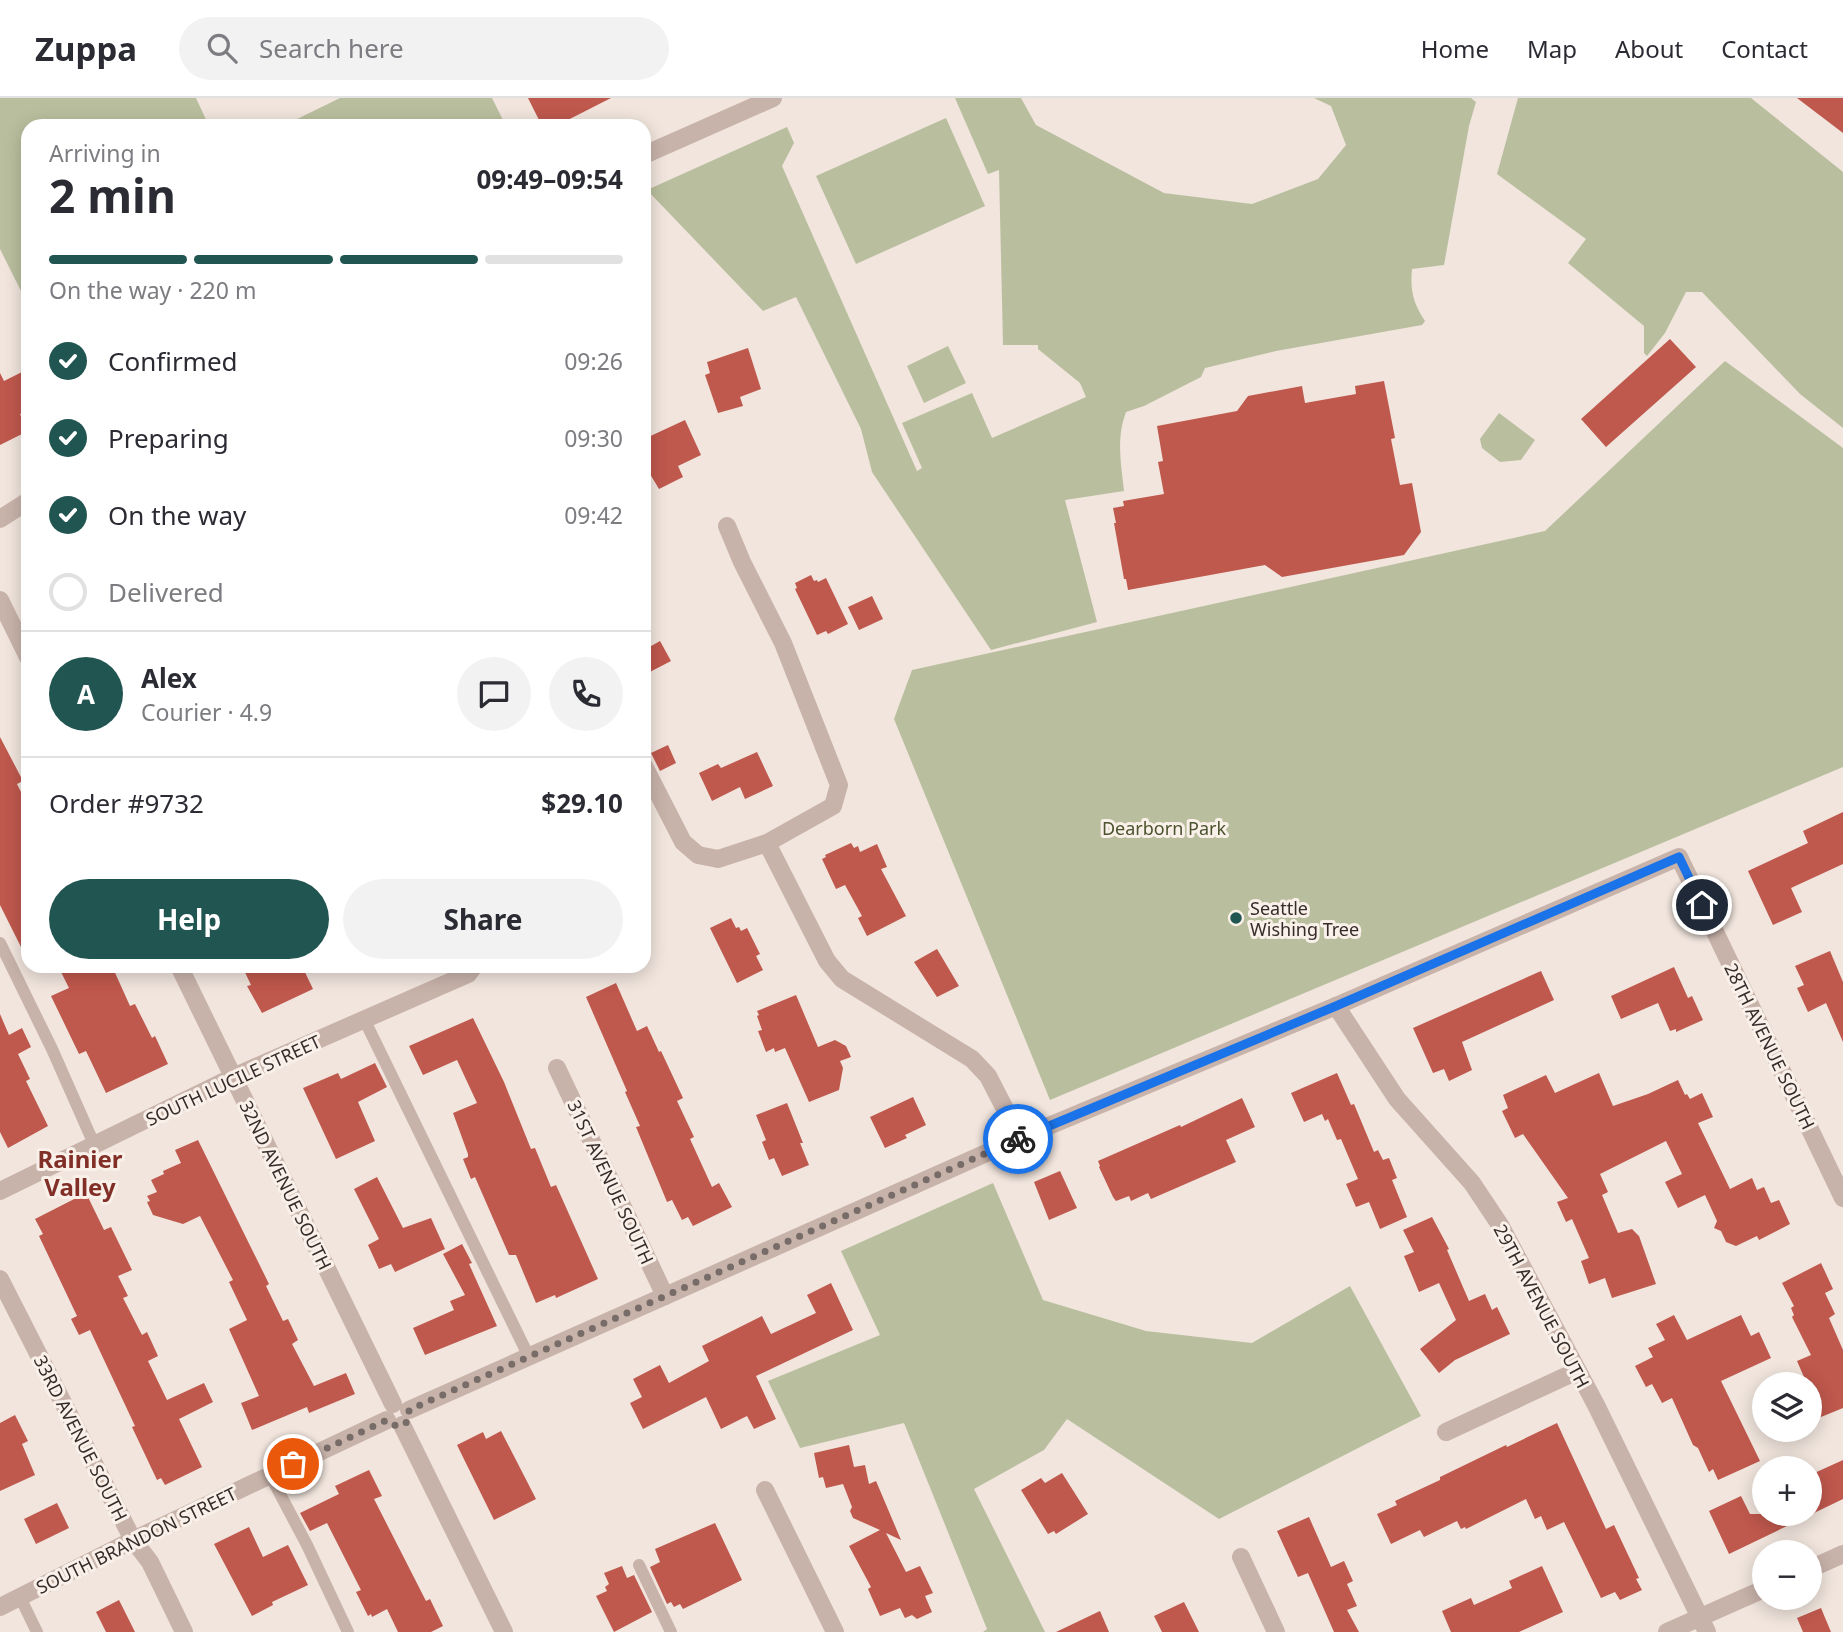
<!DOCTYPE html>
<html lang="en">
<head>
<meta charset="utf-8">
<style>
  :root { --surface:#fff; --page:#f2f2f3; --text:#2b2b33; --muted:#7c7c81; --line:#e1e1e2; --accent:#215551 }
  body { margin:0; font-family:"Noto Sans",sans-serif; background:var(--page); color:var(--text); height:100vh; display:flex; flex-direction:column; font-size:26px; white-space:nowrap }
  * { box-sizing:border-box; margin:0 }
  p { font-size:23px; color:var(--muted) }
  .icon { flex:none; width:38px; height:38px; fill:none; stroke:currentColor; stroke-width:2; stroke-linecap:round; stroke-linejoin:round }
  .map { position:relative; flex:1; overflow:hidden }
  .drawer { position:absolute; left:21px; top:21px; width:630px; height:854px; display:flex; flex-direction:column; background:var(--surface); border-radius:21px; box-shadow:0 4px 18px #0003 }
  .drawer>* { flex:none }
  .buttons { position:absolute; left:1752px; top:1274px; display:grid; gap:14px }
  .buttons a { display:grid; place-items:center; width:70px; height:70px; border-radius:50%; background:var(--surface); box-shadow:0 4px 18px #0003; font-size:35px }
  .pin { position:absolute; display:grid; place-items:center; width:60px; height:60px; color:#fff; margin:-30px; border:4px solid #fff; border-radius:50%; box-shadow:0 2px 7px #0007 }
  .courier { position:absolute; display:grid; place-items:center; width:70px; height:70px; margin:-35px; border:5px solid #1a73e8; border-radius:50%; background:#fff; color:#222; box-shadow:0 2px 9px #0007 }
  .summary em { font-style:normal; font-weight:700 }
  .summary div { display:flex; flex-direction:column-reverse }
  .summary { display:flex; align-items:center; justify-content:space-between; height:119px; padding:0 28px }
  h1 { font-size:46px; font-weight:700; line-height:52px }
  .bar { display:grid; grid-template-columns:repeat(4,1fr); gap:10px 7px; align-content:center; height:84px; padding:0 28px }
  .bar i { height:9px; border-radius:5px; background:var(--line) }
  .bar .on { background:var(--accent) }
  .bar p { grid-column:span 4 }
  .line { display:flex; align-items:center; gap:18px; padding:0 28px; border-top:2px solid var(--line) }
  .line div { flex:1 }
  .round { display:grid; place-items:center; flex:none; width:74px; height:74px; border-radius:37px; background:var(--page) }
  ol { padding:0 28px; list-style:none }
  li { display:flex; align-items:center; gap:21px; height:77px }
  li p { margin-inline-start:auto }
  li .icon { padding:7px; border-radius:50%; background:var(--accent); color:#fff; stroke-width:4 }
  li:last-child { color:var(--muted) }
  li i { width:38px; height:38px; border:4px solid var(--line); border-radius:50% }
  .primary-button { display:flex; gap:14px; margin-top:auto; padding:14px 28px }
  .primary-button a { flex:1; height:80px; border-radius:42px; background:var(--accent); color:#fff; font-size:28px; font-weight:700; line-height:80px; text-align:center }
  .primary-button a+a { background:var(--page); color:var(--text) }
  header { display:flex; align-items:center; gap:42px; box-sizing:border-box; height:98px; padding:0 35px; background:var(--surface); border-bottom:2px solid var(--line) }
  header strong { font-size:33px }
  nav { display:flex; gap:38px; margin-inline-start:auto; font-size:24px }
  .search { width:490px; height:63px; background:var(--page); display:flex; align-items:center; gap:18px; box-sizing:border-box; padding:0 24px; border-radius:38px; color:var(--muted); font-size:26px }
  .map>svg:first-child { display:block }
  .green { fill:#b9bf9e }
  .building { fill:#bf584d }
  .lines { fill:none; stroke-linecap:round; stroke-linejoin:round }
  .service { stroke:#c8b3aa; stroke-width:12 }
  .minor { stroke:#c8b3aa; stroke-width:18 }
  .tertiary { stroke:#c8b3aa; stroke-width:18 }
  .done { stroke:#776c68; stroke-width:7; stroke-dasharray:0 12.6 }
  .route { stroke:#1a73e8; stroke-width:9 }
  .poi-dot { fill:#215551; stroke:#f9f0e9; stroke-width:2.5 }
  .labels { text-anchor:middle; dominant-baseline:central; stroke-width:6; stroke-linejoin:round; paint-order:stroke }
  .park-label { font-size:18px; fill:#4b532e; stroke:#f9f0e9 }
  .poi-label { font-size:18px; fill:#362b29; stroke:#f9f0e9; text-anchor:start }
  .street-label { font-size:18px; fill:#362b29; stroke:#f9f0e9 }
  .district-label { font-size:24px; font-weight:bold; fill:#812f27; stroke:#f9f0e9 }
</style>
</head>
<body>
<header>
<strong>Zuppa</strong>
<div class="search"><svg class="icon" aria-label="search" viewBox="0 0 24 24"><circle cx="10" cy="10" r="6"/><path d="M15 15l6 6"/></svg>Search here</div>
<nav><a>Home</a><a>Map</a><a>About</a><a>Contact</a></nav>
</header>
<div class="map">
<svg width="1843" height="1534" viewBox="0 0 1843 1534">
  <rect width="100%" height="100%" fill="#f1e5dd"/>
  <g class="green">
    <polygon points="0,0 196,0 209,28 28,28 28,207 0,151"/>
    <polygon points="340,0 492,0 506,28 283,28"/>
    <path d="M955,0h66l15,27 128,68 88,11 66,-25 28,-34 -15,-39 -17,-8h157l5,4 -7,24 -25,139 -32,4c-2,21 1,34 13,52l-3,4 -146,26 -71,17 -4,9 -57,29 -18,6c-10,27 -5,51 -2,79l-59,9 32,122 -106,28 -119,-178 -11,-43 -65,-132 -33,14 -116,-121 140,-63 7,16 -12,23 135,305 5,-3 -20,-45 70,-30 20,45 94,-41 -6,-14 -42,-34v-4h-35l-4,-175 -11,4z"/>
    <polygon points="1518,0 1751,0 1843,74 1843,330 1800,296 1702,194 1686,194 1665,235 1647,258 1644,255 1644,228 1568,165 1586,141 1497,76"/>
    <polygon points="946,20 985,108 856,166 816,78"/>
    <polygon points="948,248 966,285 924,305 907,268"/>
    <polygon points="1725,263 1843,350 1843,669 1050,1002 894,621 912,572 1545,433"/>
    <polygon points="1499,315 1535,342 1521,362 1500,364 1482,350 1480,341"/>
    <polygon points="993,1085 1043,1202 1146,1233 1252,1245 1350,1188 1421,1318 1219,1421 1067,1321 1044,1352 974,1391 1045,1534 983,1534 987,1531 904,1325 800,1350 768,1283 880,1237 841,1153"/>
  </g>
  <g class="building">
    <polygon points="528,0 611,0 556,28 542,28"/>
    <polygon points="1797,0 1843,0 1843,35"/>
    <polygon points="1670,241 1696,269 1606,349 1581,321"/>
    <polygon points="748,250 761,291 740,299 743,308 718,315 705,277 710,275 707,264"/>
    <polygon points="28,271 28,312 20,316 28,333 0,347 0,275 4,283"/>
    <polygon points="1384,283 1395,340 1391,341 1400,387 1412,385 1421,434 1404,457 1282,479 1265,467 1128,492 1126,481 1124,481 1114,425 1116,425 1113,410 1124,408 1123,403 1164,396 1158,364 1163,363 1157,328 1237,313 1248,298 1302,288 1305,305 1356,296 1355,288"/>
    <polygon points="685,322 701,357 678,368 683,379 659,391 644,366 644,341"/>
    <polygon points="811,477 814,483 817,482 818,484 826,480 848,526 828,536 826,533 817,537 795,491 797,490 795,485"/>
    <polygon points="872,498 883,521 859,532 848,509"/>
    <polygon points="660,543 671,563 644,577 644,552"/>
    <polygon points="0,639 23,683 17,686 28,708 28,863 0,807"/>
    <polygon points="668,647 676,665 660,673 651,655"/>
    <polygon points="757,654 773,688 745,701 740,689 712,703 699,675 718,666 721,670"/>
    <polygon points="1843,714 1843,766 1791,790 1802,814 1773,827 1748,773 1808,745 1803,733"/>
    <polygon points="851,745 854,750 858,748 860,754 877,746 887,769 881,771 906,818 867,838 858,820 862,818 845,787 836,791 822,761 826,759 825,757"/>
    <polygon points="731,820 736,830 739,829 741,833 747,830 760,856 756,858 763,872 737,885 710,830"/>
    <polygon points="937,851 959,888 937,899 914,864"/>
    <polygon points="1830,853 1843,884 1843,944 1826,905 1808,914 1797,890 1804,887 1795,868"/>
    <polygon points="58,868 112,868 130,908 135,906 152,940 155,938 168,966 106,995 86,953 79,956 51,898 69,890"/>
    <polygon points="242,868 302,868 313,891 262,915 247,888 251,887"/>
    <polygon points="1674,869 1688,900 1692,898 1703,922 1676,934 1676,931 1670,933 1658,905 1621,921 1611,898"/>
    <polygon points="1541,873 1554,902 1462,944 1472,972 1449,983 1444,971 1433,975 1413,930"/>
    <polygon points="616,885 637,933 647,928 659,954 661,953 683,1000 677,1003 694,1039 690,1041 712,1089 719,1085 732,1109 693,1128 688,1119 682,1122 672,1102 667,1104 636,1029 640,1028 625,994 627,993 586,899"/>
    <polygon points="796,897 818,949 835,942 846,948 851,959 840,963 843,970 839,992 809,1004 785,950 775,954 774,950 766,954 758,933 762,932 757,918 759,917 757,913"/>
    <polygon points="0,916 9,937 22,930 31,949 18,956 30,981 26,983 48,1028 8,1050 0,1034"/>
    <polygon points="473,920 504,984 531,1051 535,1050 551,1089 556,1087 598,1181 556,1200 555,1197 536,1205 516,1157 509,1157 475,1079 471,1081 463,1061 468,1059 468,1056 453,1015 477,1005 457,962 423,977 409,948"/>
    <polygon points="375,965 387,989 358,1004 375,1043 336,1061 303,990 338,975 341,981"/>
    <polygon points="1337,975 1351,1007 1354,1006 1374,1054 1378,1052 1383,1062 1389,1060 1397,1080 1392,1082 1407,1119 1380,1131 1369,1104 1356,1109 1346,1086 1358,1081 1341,1041 1337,1042 1328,1021 1325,1023 1322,1016 1304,1024 1291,995"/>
    <polygon points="1599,975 1613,1008 1648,996 1678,982 1685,997 1687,996 1690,1001 1702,995 1713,1019 1698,1025 1730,1091 1752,1080 1757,1092 1764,1089 1771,1105 1779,1102 1790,1126 1759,1142 1757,1138 1736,1148 1726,1144 1721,1133 1714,1130 1717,1123 1705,1097 1678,1110 1665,1084 1682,1076 1666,1043 1600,1076 1608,1094 1602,1097 1618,1135 1632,1131 1639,1138 1656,1186 1612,1200 1605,1180 1589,1186 1581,1163 1589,1160 1572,1121 1566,1124 1557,1104 1568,1100 1523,1036 1515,1040 1502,1013 1508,1010 1503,997 1546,977 1555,995"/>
    <polygon points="913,999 926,1027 905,1037 907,1040 885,1050 870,1019"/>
    <polygon points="1242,1000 1255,1029 1226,1042 1236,1064 1151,1101 1148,1095 1131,1103 1129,1098 1116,1103 1113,1099 1099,1069 1100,1068 1098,1063 1180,1027 1181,1029"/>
    <polygon points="787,1005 803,1045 800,1045 809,1067 782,1078 774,1060 769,1062 762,1044 766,1042 756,1017"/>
    <polygon points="198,1042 269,1186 266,1188 283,1223 288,1221 298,1242 292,1246 314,1288 346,1275 355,1296 309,1315 307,1309 252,1332 241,1305 259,1298 229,1231 247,1222 229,1184 233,1182 200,1118 183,1126 153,1117 147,1104 150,1103 147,1098 157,1094 151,1082 164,1076 163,1073 181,1065 175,1052"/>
    <polygon points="1060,1073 1077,1110 1049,1122 1034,1084"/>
    <polygon points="377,1079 403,1130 431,1120 445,1151 395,1174 391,1166 379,1171 368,1147 379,1141 354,1091"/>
    <polygon points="86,1095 104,1132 111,1129 132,1172 118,1178 128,1198 123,1200 142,1237 147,1234 158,1258 148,1263 167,1302 204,1285 213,1304 179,1321 202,1369 165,1387 161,1380 157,1382 132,1329 135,1328 90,1232 79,1237 71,1221 77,1218 39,1138 43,1136 35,1121"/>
    <polygon points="1432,1119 1449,1151 1447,1152 1469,1203 1485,1196 1492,1212 1497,1209 1510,1236 1455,1262 1439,1275 1420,1251 1456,1222 1439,1185 1419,1194 1404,1158 1414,1154 1403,1132"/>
    <polygon points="462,1146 472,1165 469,1166 497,1228 425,1257 413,1230 454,1212 450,1203 465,1197 443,1156"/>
    <polygon points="1821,1165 1833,1191 1825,1195 1835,1216 1829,1220 1843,1252 1843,1310 1821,1319 1810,1292 1810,1286 1807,1286 1797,1263 1811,1257 1792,1219 1794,1217 1791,1210 1794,1208 1782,1185"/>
    <polygon points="831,1185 853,1232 756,1278 776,1321 754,1331 747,1318 721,1331 706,1299 643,1331 630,1305 642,1299 633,1281 660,1267 669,1285 709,1263 702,1248 762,1218 771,1236 816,1215 807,1197"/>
    <polygon points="1674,1217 1687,1242 1741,1217 1751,1238 1759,1234 1771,1260 1721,1283 1760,1363 1718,1382 1713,1371 1709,1374 1698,1350 1693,1347 1672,1300 1662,1305 1652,1286 1646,1289 1635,1268 1653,1259 1648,1250 1665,1242 1656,1226"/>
    <polygon points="15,1317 28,1343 22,1346 35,1377 0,1393 0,1325"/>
    <polygon points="1557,1325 1606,1431 1614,1427 1639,1480 1636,1481 1642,1492 1620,1502 1615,1494 1601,1500 1564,1424 1547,1432 1541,1418 1535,1421 1526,1401 1466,1431 1465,1429 1461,1431 1457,1423 1424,1439 1420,1432 1391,1446 1377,1416 1397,1407 1395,1403 1440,1382 1440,1379 1506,1347 1507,1349"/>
    <polygon points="501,1333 536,1401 494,1422 457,1347 483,1334 486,1341"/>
    <polygon points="849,1347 854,1369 865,1367 869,1386 876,1383 901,1442 886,1435 906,1474 920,1468 933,1495 925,1498 932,1514 917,1521 912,1517 905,1520 900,1510 880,1518 868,1491 871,1489 849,1448 880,1432 853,1420 850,1413 852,1409 843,1386 826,1390 823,1379 819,1380 814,1355"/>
    <polygon points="1843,1362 1843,1401 1729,1456 1709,1413 1741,1398 1750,1416 1810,1416 1810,1377"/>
    <polygon points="369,1372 382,1398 374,1401 426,1503 430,1501 443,1528 431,1534 398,1534 387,1511 372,1519 371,1516 368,1518 356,1494 361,1492 327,1425 310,1433 300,1415 339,1396 335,1388"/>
    <polygon points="1062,1375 1088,1416 1056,1436 1054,1433 1048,1436 1021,1392 1041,1380 1045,1385"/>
    <polygon points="57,1405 69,1430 36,1446 24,1421"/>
    <polygon points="1309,1419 1331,1469 1344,1463 1353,1483 1347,1486 1357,1508 1347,1512 1359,1534 1334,1534 1308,1475 1298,1479 1277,1433"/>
    <polygon points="715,1425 742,1482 683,1511 680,1506 674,1509 671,1504 667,1506 650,1469 660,1464 655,1451"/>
    <polygon points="249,1429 263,1459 288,1447 308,1487 272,1504 273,1507 252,1518 214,1446"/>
    <polygon points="622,1468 627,1480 634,1477 652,1514 614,1534 596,1498 607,1493 605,1489 609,1486 604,1475"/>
    <polygon points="1542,1468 1563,1514 1519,1534 1451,1534 1442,1513 1471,1500 1474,1507 1512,1490 1509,1483"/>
    <polygon points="119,1502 135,1534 106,1534 96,1514"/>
    <polygon points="1184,1504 1199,1534 1162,1534 1154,1518"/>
    <polygon points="1821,1510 1831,1534 1803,1534 1797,1520"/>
    <polygon points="1100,1513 1109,1534 1056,1534"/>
  </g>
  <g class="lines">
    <g class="service">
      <polyline points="0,845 52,951 94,1046"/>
      <polyline points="365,923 529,1259"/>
      <polyline points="270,1377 307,1447 348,1534"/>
      <polyline points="639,1467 671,1534"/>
      <polyline points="20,1499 37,1534"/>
    </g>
    <g class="minor">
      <polyline points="0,502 28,559"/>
      <polyline points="644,668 683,744 698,757 718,761 767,745 833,708 839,687 783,545 742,464 727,428"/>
      <polyline points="767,745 827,863 842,881 972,961 988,978 1020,1040"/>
      <polyline points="179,868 393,1306"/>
      <polyline points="1336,908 1397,1001 1472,1085 1500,1127 1596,1307 1707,1534"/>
      <polyline points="557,970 665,1198"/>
      <polyline points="0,1093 233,979 468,876 474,868"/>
      <polyline points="0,1181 133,1442 150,1464 184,1534"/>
      <polyline points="409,1312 1020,1040 1336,908 1679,759 1843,1100"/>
      <polyline points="402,1327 504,1534"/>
      <polyline points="1446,1334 1577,1273"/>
      <polyline points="765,1392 835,1534"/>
      <polyline points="1241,1459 1276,1534"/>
      <polyline points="1810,1471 1843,1456"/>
      <polyline points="0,1509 133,1442 387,1322"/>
      <polyline points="1667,1534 1764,1491"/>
    </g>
    <g class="tertiary">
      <polyline points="644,57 773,0"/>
      <polyline points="0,421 28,403"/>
    </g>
  </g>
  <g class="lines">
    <polyline class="done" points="293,1366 387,1322 396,1328 404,1327 409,1321 409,1312 1018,1041"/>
    <polyline class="route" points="1018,1041 1336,908 1679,759 1702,807"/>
  </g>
  <circle class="poi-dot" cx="1236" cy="820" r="7"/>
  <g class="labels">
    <g class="park-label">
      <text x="1164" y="730">Dearborn Park</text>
    </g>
    <g class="poi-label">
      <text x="1250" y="810">Seattle<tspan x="1250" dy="21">Wishing Tree</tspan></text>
    </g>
    <g class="street-label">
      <text transform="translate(1770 948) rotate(64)">28TH AVENUE SOUTH</text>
      <text transform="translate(233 982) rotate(-25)">SOUTH LUCILE STREET</text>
      <text transform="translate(611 1084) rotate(65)">31ST AVENUE SOUTH</text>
      <text transform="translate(286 1087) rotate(64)">32ND AVENUE SOUTH</text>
      <text transform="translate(1542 1208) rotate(62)">29TH AVENUE SOUTH</text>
      <text transform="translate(81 1340) rotate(63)">33RD AVENUE SOUTH</text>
      <text transform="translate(136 1442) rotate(-26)">SOUTH BRANDON STREET</text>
    </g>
    <g class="district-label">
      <text x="80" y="1060">Rainier<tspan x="80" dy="28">Valley</tspan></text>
    </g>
  </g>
</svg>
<div class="buttons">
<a><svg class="icon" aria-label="layers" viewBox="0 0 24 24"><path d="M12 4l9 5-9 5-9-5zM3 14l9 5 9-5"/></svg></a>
<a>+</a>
<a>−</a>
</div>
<div class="pin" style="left:293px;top:1366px;background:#ea580c"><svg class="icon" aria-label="bag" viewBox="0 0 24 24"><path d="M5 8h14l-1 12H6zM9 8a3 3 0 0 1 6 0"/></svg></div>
<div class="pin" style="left:1702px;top:807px;background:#1f2937"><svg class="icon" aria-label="home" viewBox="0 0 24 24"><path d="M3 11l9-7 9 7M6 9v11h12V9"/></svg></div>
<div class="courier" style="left:1018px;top:1041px"><svg class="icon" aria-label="bike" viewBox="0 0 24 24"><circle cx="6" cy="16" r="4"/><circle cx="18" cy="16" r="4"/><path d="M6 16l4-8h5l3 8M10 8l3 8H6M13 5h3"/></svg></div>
<section class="drawer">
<div class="summary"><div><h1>2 min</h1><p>Arriving in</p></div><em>09:49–09:54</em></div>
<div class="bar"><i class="on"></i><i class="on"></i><i class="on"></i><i></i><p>On the way · 220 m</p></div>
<ol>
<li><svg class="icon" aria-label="check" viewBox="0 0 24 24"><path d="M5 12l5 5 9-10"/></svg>Confirmed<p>09:26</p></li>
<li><svg class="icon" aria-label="check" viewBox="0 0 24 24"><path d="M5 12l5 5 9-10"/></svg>Preparing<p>09:30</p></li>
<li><svg class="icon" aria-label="check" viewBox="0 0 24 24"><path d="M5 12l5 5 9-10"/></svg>On the way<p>09:42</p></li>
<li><i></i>Delivered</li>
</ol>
<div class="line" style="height:126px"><b class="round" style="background:var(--accent);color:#fff">A</b><div><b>Alex</b><p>Courier · 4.9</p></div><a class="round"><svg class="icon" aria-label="chat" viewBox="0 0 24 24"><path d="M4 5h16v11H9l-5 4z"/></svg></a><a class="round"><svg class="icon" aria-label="phone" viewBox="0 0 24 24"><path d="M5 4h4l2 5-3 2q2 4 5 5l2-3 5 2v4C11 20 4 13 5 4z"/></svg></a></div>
<div class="line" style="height:91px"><div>Order #9732</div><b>$29.10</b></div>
<div class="primary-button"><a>Help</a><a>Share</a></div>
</section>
</div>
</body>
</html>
